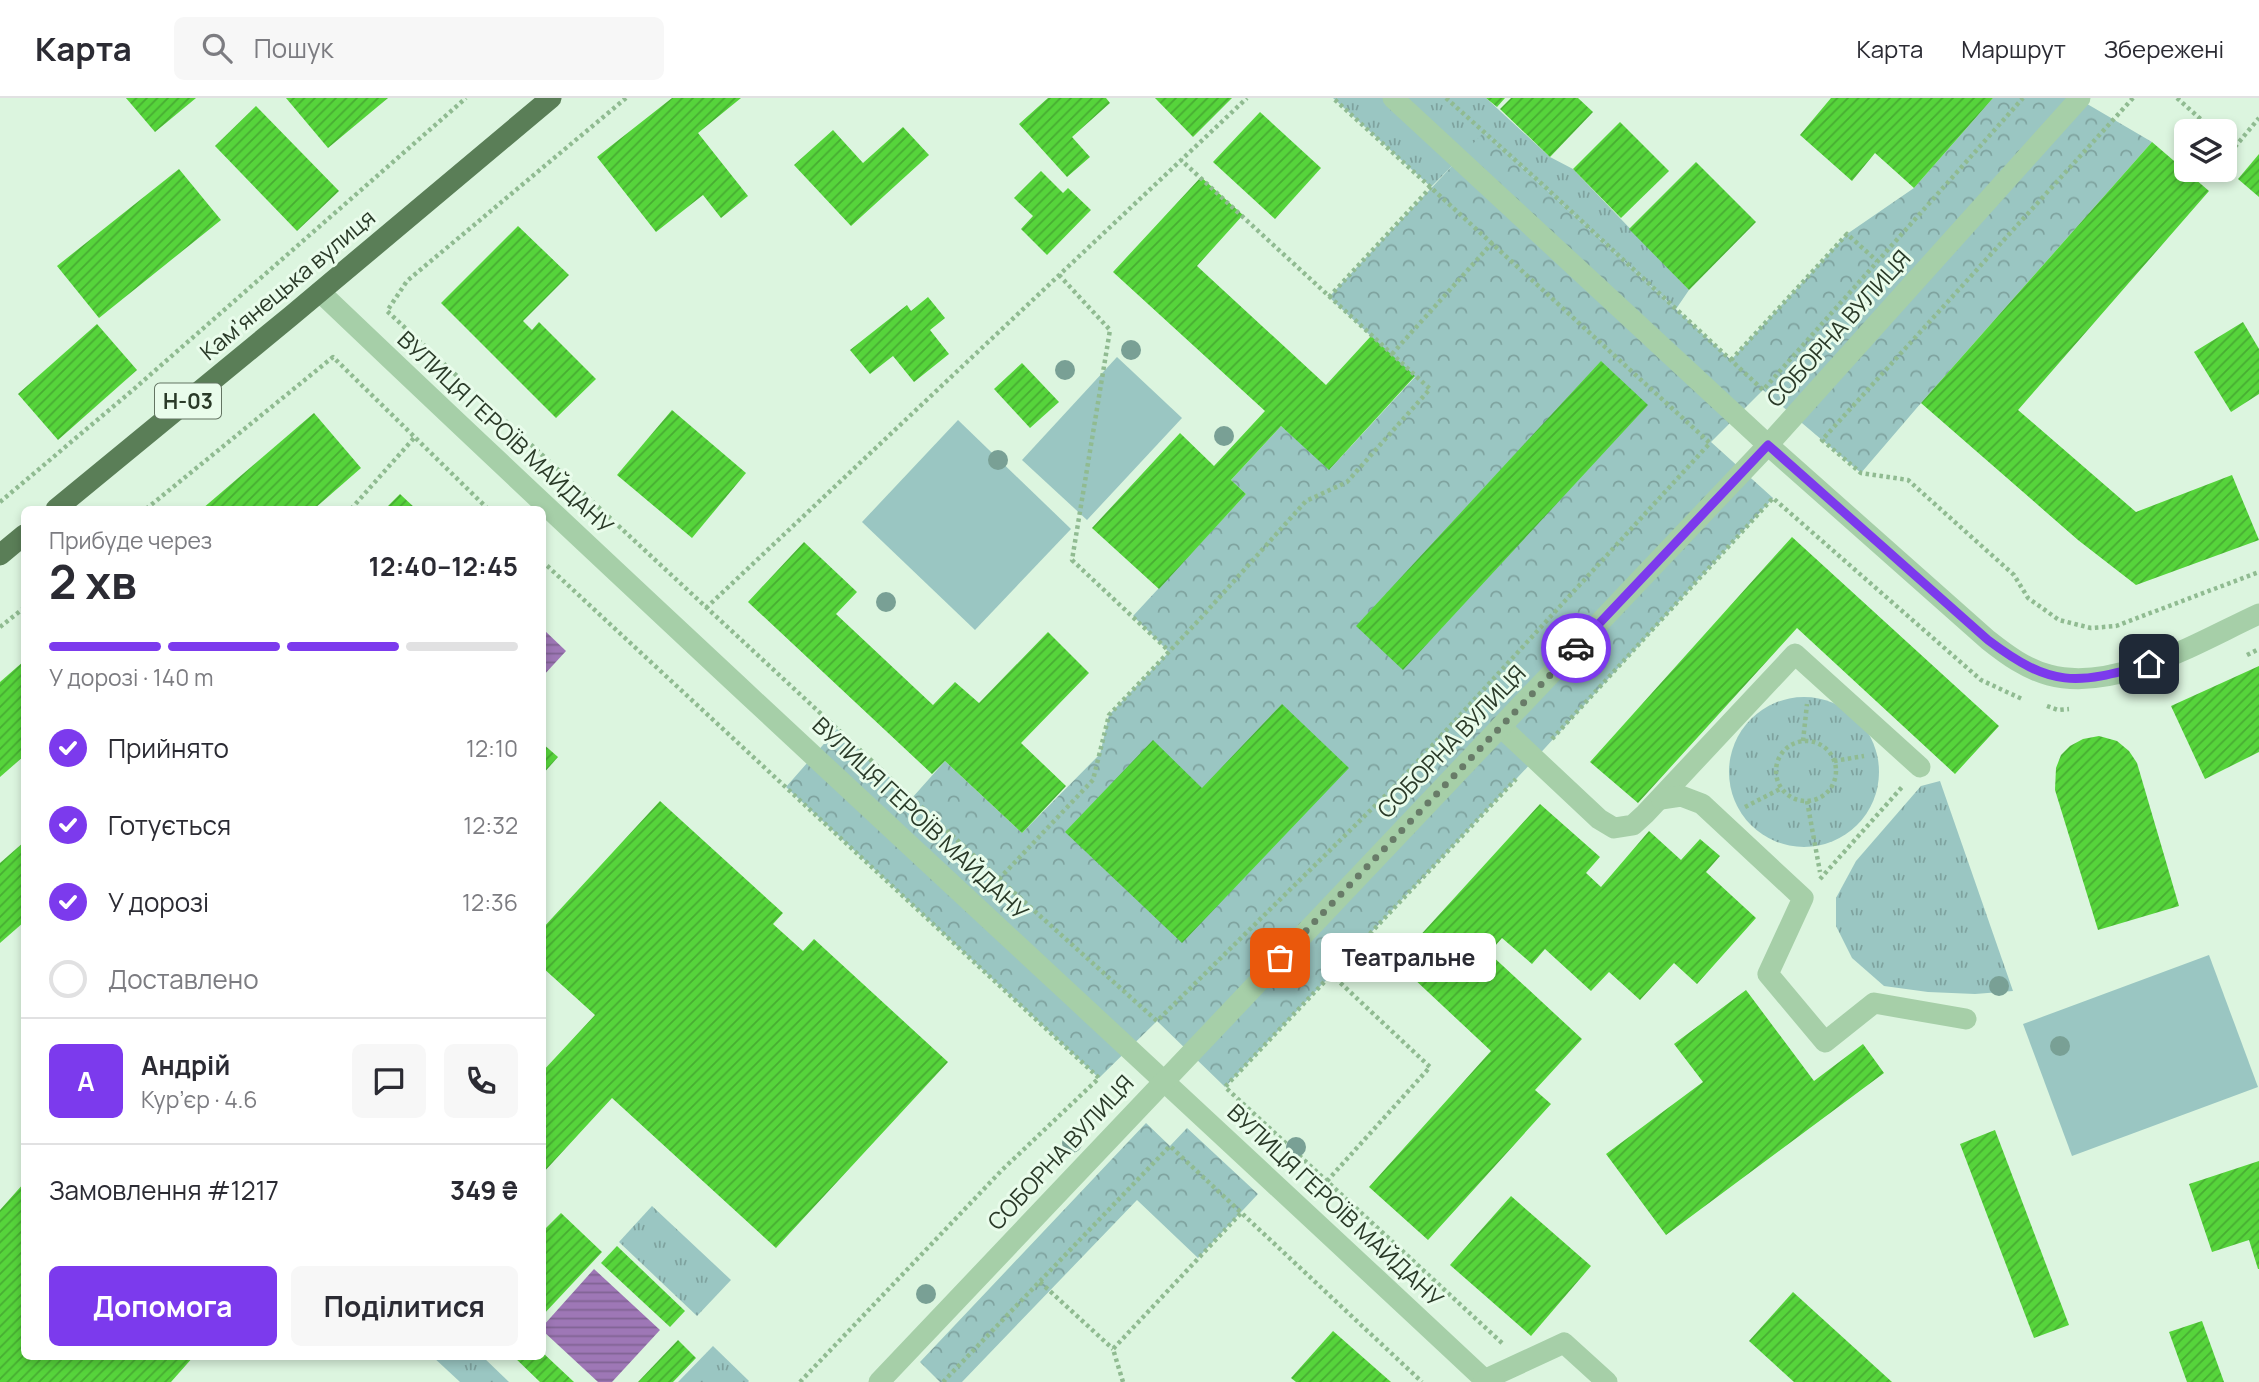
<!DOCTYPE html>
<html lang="uk">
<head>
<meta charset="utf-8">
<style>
  :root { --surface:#fff; --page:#f7f7f7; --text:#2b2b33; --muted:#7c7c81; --line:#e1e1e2; --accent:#7c3aed }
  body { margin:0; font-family:Manrope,sans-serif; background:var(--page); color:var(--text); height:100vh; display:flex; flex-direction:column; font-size:26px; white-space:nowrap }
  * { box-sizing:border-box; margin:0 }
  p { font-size:23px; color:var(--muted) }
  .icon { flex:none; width:38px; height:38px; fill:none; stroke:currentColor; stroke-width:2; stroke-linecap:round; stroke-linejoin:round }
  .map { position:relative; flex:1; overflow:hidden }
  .sheet { position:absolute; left:21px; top:408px; width:525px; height:854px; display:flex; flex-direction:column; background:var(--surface); border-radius:10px; box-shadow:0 4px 10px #0003 }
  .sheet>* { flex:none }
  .tools { position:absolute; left:2174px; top:21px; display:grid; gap:14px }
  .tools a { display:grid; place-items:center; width:63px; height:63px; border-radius:10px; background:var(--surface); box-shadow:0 4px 10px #0003; font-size:35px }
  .pin { position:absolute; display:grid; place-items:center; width:60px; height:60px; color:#fff; margin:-30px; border-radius:14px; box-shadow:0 4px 10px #0006 }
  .courier { position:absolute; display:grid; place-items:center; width:70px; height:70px; margin:-35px; border:5px solid #7c3aed; border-radius:50%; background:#fff; color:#222; box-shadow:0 2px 9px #0007 }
  .bubble { position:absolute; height:49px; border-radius:10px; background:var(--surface); box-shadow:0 4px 10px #0003; font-size:23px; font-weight:700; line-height:49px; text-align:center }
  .headline em { font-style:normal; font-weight:700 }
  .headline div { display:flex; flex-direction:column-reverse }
  .headline { display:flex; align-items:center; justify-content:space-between; height:119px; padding:0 28px }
  h1 { font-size:46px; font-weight:700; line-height:52px }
  .bar { display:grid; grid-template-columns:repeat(4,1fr); gap:10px 7px; align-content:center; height:84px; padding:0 28px }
  .bar i { height:9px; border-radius:5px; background:var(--line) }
  .bar .on { background:var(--accent) }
  .bar p { grid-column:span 4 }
  .line { display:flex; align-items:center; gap:18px; padding:0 28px; border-top:2px solid var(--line) }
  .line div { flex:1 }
  .round { display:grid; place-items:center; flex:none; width:74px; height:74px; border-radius:10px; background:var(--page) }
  ol { padding:0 28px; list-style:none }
  li { display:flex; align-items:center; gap:21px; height:77px }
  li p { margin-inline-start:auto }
  li .icon { padding:7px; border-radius:50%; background:var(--accent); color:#fff; stroke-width:4 }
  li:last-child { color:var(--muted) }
  li i { width:38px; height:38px; border:4px solid var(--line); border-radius:50% }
  .primary-button { display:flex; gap:14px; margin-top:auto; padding:14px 28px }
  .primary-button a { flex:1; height:80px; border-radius:10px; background:var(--accent); color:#fff; font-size:28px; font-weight:700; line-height:80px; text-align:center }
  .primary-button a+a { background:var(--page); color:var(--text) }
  header { display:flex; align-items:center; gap:42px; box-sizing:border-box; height:98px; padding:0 35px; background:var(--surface); border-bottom:2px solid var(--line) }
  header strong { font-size:33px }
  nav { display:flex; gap:38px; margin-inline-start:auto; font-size:24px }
  .search { width:490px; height:63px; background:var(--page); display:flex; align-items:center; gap:18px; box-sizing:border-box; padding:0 24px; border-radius:10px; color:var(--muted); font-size:26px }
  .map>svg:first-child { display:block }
  .grass { fill:url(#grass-tufts) }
  .forest { fill:url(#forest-crowns) }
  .park { fill:#9ac6c2 }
  .water { fill:url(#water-rules) }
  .building { fill:url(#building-hatch) }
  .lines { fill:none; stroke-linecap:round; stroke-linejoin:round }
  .path { stroke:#90bb91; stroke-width:4.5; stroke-dasharray:3.5 3.5; stroke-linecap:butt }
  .minor { stroke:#a6cfa8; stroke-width:21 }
  .major { stroke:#5a7e57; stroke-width:21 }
  .tree { fill:#79a095 }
  .done { stroke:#687b68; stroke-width:7; stroke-dasharray:0 12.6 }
  .route { stroke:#7c3aed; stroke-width:9 }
  .labels { text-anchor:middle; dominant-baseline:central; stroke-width:6; stroke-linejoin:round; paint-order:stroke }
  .shield { fill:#e9fceb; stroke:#637462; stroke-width:2 }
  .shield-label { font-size:21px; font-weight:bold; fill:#2a3a28 }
  .street-label { font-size:23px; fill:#2a3a28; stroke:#e9fceb }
</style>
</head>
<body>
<header>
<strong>Карта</strong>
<div class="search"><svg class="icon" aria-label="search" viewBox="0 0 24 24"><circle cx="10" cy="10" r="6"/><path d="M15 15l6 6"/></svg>Пошук</div>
<nav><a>Карта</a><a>Маршрут</a><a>Збережені</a></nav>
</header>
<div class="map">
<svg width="2259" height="1284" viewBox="0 0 2259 1284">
  <defs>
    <pattern id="grass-tufts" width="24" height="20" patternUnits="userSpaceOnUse" patternTransform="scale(1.75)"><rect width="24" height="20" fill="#9ac6c2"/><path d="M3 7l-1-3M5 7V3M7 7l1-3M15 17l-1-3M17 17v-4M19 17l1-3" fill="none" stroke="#7ea29e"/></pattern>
    <pattern id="forest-crowns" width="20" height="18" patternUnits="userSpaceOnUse" patternTransform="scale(1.75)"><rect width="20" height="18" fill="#9ac6c2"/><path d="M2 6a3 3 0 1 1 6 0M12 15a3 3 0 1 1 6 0" fill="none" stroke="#7ea29e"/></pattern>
    <pattern id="water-rules" width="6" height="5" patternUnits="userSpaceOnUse" patternTransform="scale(1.75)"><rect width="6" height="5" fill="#9e77b6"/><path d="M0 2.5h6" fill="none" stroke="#816394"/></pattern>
    <pattern id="building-hatch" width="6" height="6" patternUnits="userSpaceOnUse" patternTransform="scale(1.75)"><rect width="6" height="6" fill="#56d43b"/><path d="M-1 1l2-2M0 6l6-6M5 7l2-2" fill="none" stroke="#47ad32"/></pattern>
  </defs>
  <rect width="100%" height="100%" fill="#dcf5df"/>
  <g class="grass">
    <polygon points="1333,0 1486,0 1550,59 1573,71 1689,192 1676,211 1485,35 1431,89"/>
    <circle cx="1804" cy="674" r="75"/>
    <polygon points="1940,683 2013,893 1975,896 1928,894 1884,888 1852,860 1836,828 1836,800 1856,763 1921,688"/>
    <polygon points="652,1108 731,1182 697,1218 619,1144"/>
    <polygon points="713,1248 749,1283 748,1284 678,1284"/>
    <polygon points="432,1258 482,1258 509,1284 460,1284"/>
  </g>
  <g class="forest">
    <polygon points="1993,0 2077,0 2152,44 1921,305 1861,375 1763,292 1711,344 1773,400 1535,661 1225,989 1157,923 1099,980 786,689 837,631 912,700 945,663 1022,735 1100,656 1109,617 1169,554 1133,518 1246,396 1231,382 1281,328 1330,371 1415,279 1329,199 1484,34 1731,262 1847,136 1914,90"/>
    <polygon points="1146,1025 1170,1048 1187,1030 1258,1096 1198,1160 1137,1102 962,1284 940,1284 920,1264"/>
  </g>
  <g class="park">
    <polygon points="1117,259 1182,320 1087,422 1022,362"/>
    <polygon points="958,322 1071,431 975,532 862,424"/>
    <polygon points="2209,857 2258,989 2072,1058 2023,926"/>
  </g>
  <g class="water">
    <polygon points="543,531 566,553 543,578 542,578"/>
    <polygon points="594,1171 660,1232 612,1284 598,1284 543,1233 543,1228"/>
  </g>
  <g class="building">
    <polygon points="126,0 196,0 155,34"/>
    <polygon points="286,0 388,0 328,50"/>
    <polygon points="672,0 741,0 698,35 748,98 721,120 703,97 656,134 597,59"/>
    <polygon points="1048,0 1106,0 1110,5 1072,39 1090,59 1067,79 1019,26"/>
    <polygon points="1155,0 1232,0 1193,39"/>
    <polygon points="1486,0 1505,0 1497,9"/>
    <polygon points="1511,0 1578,0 1593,14 1550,59 1500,11"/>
    <polygon points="1831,0 1993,0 1914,90 1875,55 1852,83 1800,37"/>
    <polygon points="256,8 339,93 297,133 215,48"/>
    <polygon points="1260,14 1321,70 1275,121 1213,64"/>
    <polygon points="1620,24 1669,73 1621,120 1573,71"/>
    <polygon points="903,29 929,57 851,128 794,67 833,32 863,65"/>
    <polygon points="2152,44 2209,93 2018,312 2136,414 2232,377 2259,442 2136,487 2078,442 1921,305"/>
    <polygon points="2259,56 2259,99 2238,81"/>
    <polygon points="1696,64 1756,124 1689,192 1629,131"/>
    <polygon points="179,71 221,122 99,220 57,168"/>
    <polygon points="1041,73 1063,95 1068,90 1091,112 1047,157 1021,131 1033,118 1014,100"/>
    <polygon points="1201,79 1243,117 1197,168 1326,287 1371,238 1415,278 1329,372 1281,328 1231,382 1246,396 1159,491 1092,430 1180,335 1214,368 1265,313 1113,174"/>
    <polygon points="518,128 569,177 523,223 532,232 539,224 596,281 556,320 441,205"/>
    <polygon points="928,199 945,220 930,232 949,256 914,284 893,258 870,276 850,252 907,207 911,213"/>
    <polygon points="2243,224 2259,251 2259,296 2231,314 2194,254"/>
    <polygon points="97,226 137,272 58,342 18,296"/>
    <polygon points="1601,263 1648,307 1403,572 1356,528"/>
    <polygon points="1022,265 1059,304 1030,330 994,291"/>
    <polygon points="672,312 746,375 692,440 617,377"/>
    <polygon points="314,315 361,370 314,411 202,411"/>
    <polygon points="400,396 416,411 385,411"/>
    <polygon points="1792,439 1999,628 1955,676 1797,530 1638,705 1590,664"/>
    <polygon points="804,444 857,494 836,516 933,607 955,584 979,605 1048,534 1089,575 1021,645 1066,688 1022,735 945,663 932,676 748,504"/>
    <polygon points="24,563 24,658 0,679 0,584"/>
    <polygon points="2259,568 2259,654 2205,681 2171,608"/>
    <polygon points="1282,606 1349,670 1182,845 1065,734 1153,642 1202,690"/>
    <polygon points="2099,638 2117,643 2129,653 2137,665 2179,808 2098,832 2055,692 2056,670 2061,657 2070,648 2083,641"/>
    <polygon points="542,645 558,659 542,677"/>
    <polygon points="660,703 783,815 773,826 803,853 814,841 948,964 776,1150 612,1000 542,1076 542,974 595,917 542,869 542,831"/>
    <polygon points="1540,706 1600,759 1586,775 1601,789 1649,733 1681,762 1700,741 1720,758 1706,774 1756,820 1697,886 1674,865 1640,902 1609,874 1591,893 1545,851 1532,866 1502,840 1489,855 1582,941 1535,992 1551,1006 1428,1142 1369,1089 1491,953 1396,864"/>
    <polygon points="24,744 24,824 0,845 0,765"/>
    <polygon points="1746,892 1814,983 1863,946 1884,975 1666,1137 1606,1056 1703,984 1674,946"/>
    <polygon points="1995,1032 2069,1227 2034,1240 1960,1046"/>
    <polygon points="2259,1063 2259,1171 2258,1171 2249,1142 2212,1154 2189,1086"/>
    <polygon points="24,1085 24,1258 194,1258 171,1284 0,1284 0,1112"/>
    <polygon points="1511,1098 1591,1168 1531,1238 1450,1167"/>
    <polygon points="561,1115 602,1154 542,1218 542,1134"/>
    <polygon points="617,1148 685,1213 670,1229 601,1165"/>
    <polygon points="1793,1194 1892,1284 1794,1284 1749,1243"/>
    <polygon points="2202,1223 2224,1284 2187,1284 2169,1234"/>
    <polygon points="1333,1233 1391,1284 1296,1284 1291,1280"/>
    <polygon points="678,1242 696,1260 673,1284 638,1284"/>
    <polygon points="542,1254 574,1284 540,1284 513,1258 542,1258"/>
  </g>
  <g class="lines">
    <g class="path">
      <polyline points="626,0 407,183 387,213 999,781 1157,923 1395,688 1710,345 1333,0"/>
      <polyline points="1446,0 1542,86 1763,292 2023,0"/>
      <polyline points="2133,0 1822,342 1861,375 1908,382 2014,477 2028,500 2059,522 2091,530 2116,528 2259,474"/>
      <polyline points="2177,0 2214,33"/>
      <polyline points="2224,42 2234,50 2259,20"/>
      <polyline points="1059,177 1110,232 1072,462 1169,553"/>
      <polyline points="1329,199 1431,89"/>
      <polyline points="1392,256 1493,144"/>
      <polyline points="1731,262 1847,136 1877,163"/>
      <polyline points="0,404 134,291 466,0"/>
      <polyline points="146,411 333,259 488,411"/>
      <polyline points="351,411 414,340"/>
      <polyline points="542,463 1099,980 1002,1072 800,1284"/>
      <polyline points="706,510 1247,0"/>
      <polyline points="0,529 24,510"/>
      <polyline points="2247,557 2259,551"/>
      <polyline points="2047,608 2058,612 2069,611"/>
      <polyline points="1552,641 1773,400 1981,582 2022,601"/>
      <polyline points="1803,643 1807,606"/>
      <circle cx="1806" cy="673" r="30"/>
      <polyline points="1834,663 1864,658"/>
      <polyline points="1807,703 1820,774"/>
      <polyline points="1745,709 1782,690"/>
      <polyline points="999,781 1093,682 1109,617 1199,522 1306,403 1347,384 1430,291 1181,62"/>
      <polyline points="1820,781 1903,688"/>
      <polyline points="1327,1083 1430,969 1332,877"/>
      <polyline points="1040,1184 1113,1251"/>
      <polyline points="1502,1245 1225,989 1516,681"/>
      <polyline points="943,1284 1170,1048 1422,1284"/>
      <polyline points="1123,1284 1113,1251 1241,1115"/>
    </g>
    <g class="minor">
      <path d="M1393,0l375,347 220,195c19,15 38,29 61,35 67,18 151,-34 210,-61"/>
      <path d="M320,194c385,367 778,726 1167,1090"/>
      <polyline points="1501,629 1599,721 1614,730 1633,727 1645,716 1795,556 1920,669"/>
      <polyline points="1661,701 1681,698 1702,706 1803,800 1768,876 1825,944 1874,905 1966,921"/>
      <polyline points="1484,1282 1564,1245 1607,1284"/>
      <polyline points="879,1284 1768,347 2080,0"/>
    </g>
    <g class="major">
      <polyline points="56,411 291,218 551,0"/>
      <polyline points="0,457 24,437"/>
    </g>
  </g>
  <g class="tree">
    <circle cx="1131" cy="252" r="10"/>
    <circle cx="1065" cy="272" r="10"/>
    <circle cx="1224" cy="338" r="10"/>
    <circle cx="998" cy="362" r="10"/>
    <circle cx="886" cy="504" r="10"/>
    <circle cx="1999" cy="888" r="10"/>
    <circle cx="2060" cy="948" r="10"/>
    <circle cx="1072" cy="1045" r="10"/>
    <circle cx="1296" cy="1049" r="10"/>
    <circle cx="926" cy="1196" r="10"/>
  </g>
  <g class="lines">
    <polyline class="done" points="1280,860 1576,550"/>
    <path class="route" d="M1576,550l192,-203 220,195c64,48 87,45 161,24"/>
  </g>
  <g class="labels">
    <rect class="shield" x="155" y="285.5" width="66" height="35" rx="5"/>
    <g class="shield-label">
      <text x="188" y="303">Н-03</text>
    </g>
    <g class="street-label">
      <text transform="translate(287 186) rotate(-40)">Камʼянецька вулиця</text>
      <text transform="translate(1838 230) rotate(-48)">СОБОРНА ВУЛИЦЯ</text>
      <text transform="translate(506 334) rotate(43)">ВУЛИЦЯ ГЕРОЇВ МАЙДАНУ</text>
      <text transform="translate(1451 643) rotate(-46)">СОБОРНА ВУЛИЦЯ</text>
      <text transform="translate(921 720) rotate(43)">ВУЛИЦЯ ГЕРОЇВ МАЙДАНУ</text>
      <text transform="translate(1060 1054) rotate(-47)">СОБОРНА ВУЛИЦЯ</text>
      <text transform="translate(1336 1107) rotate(43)">ВУЛИЦЯ ГЕРОЇВ МАЙДАНУ</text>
    </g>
  </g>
</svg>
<div class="tools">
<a><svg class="icon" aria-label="layers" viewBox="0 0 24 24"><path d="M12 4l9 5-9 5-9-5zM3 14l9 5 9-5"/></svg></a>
</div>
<div class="pin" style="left:1280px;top:860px;background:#ea580c"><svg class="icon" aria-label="bag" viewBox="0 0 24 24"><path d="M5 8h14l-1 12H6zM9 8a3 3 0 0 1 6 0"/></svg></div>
<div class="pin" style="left:2149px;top:566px;background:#1f2937"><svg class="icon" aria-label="home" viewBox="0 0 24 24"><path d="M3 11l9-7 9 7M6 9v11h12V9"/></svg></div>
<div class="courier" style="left:1576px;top:550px"><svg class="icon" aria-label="car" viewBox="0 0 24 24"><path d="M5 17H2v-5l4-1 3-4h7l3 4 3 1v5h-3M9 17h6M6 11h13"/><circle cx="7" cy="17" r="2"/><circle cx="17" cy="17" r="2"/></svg></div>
<div class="bubble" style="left:1321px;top:835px;width:175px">Театральне</div>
<section class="sheet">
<div class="headline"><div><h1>2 хв</h1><p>Прибуде через</p></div><em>12:40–12:45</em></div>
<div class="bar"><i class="on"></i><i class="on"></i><i class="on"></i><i></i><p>У дорозі · 140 m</p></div>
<ol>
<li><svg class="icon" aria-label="check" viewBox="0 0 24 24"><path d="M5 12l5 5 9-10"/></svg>Прийнято<p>12:10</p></li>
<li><svg class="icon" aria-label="check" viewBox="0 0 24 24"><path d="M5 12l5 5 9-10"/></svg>Готується<p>12:32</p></li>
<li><svg class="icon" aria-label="check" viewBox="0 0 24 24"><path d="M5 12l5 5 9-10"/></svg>У дорозі<p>12:36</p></li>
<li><i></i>Доставлено</li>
</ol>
<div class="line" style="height:126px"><b class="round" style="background:var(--accent);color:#fff">А</b><div><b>Андрій</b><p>Кур’єр · 4.6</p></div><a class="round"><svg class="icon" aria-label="chat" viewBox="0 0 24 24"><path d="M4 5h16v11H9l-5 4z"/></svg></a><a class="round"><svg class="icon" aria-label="phone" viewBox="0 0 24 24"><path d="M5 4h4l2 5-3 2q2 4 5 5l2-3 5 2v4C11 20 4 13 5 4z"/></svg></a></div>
<div class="line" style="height:91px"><div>Замовлення #1217</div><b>349 ₴</b></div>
<div class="primary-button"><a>Допомога</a><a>Поділитися</a></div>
</section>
</div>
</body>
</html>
